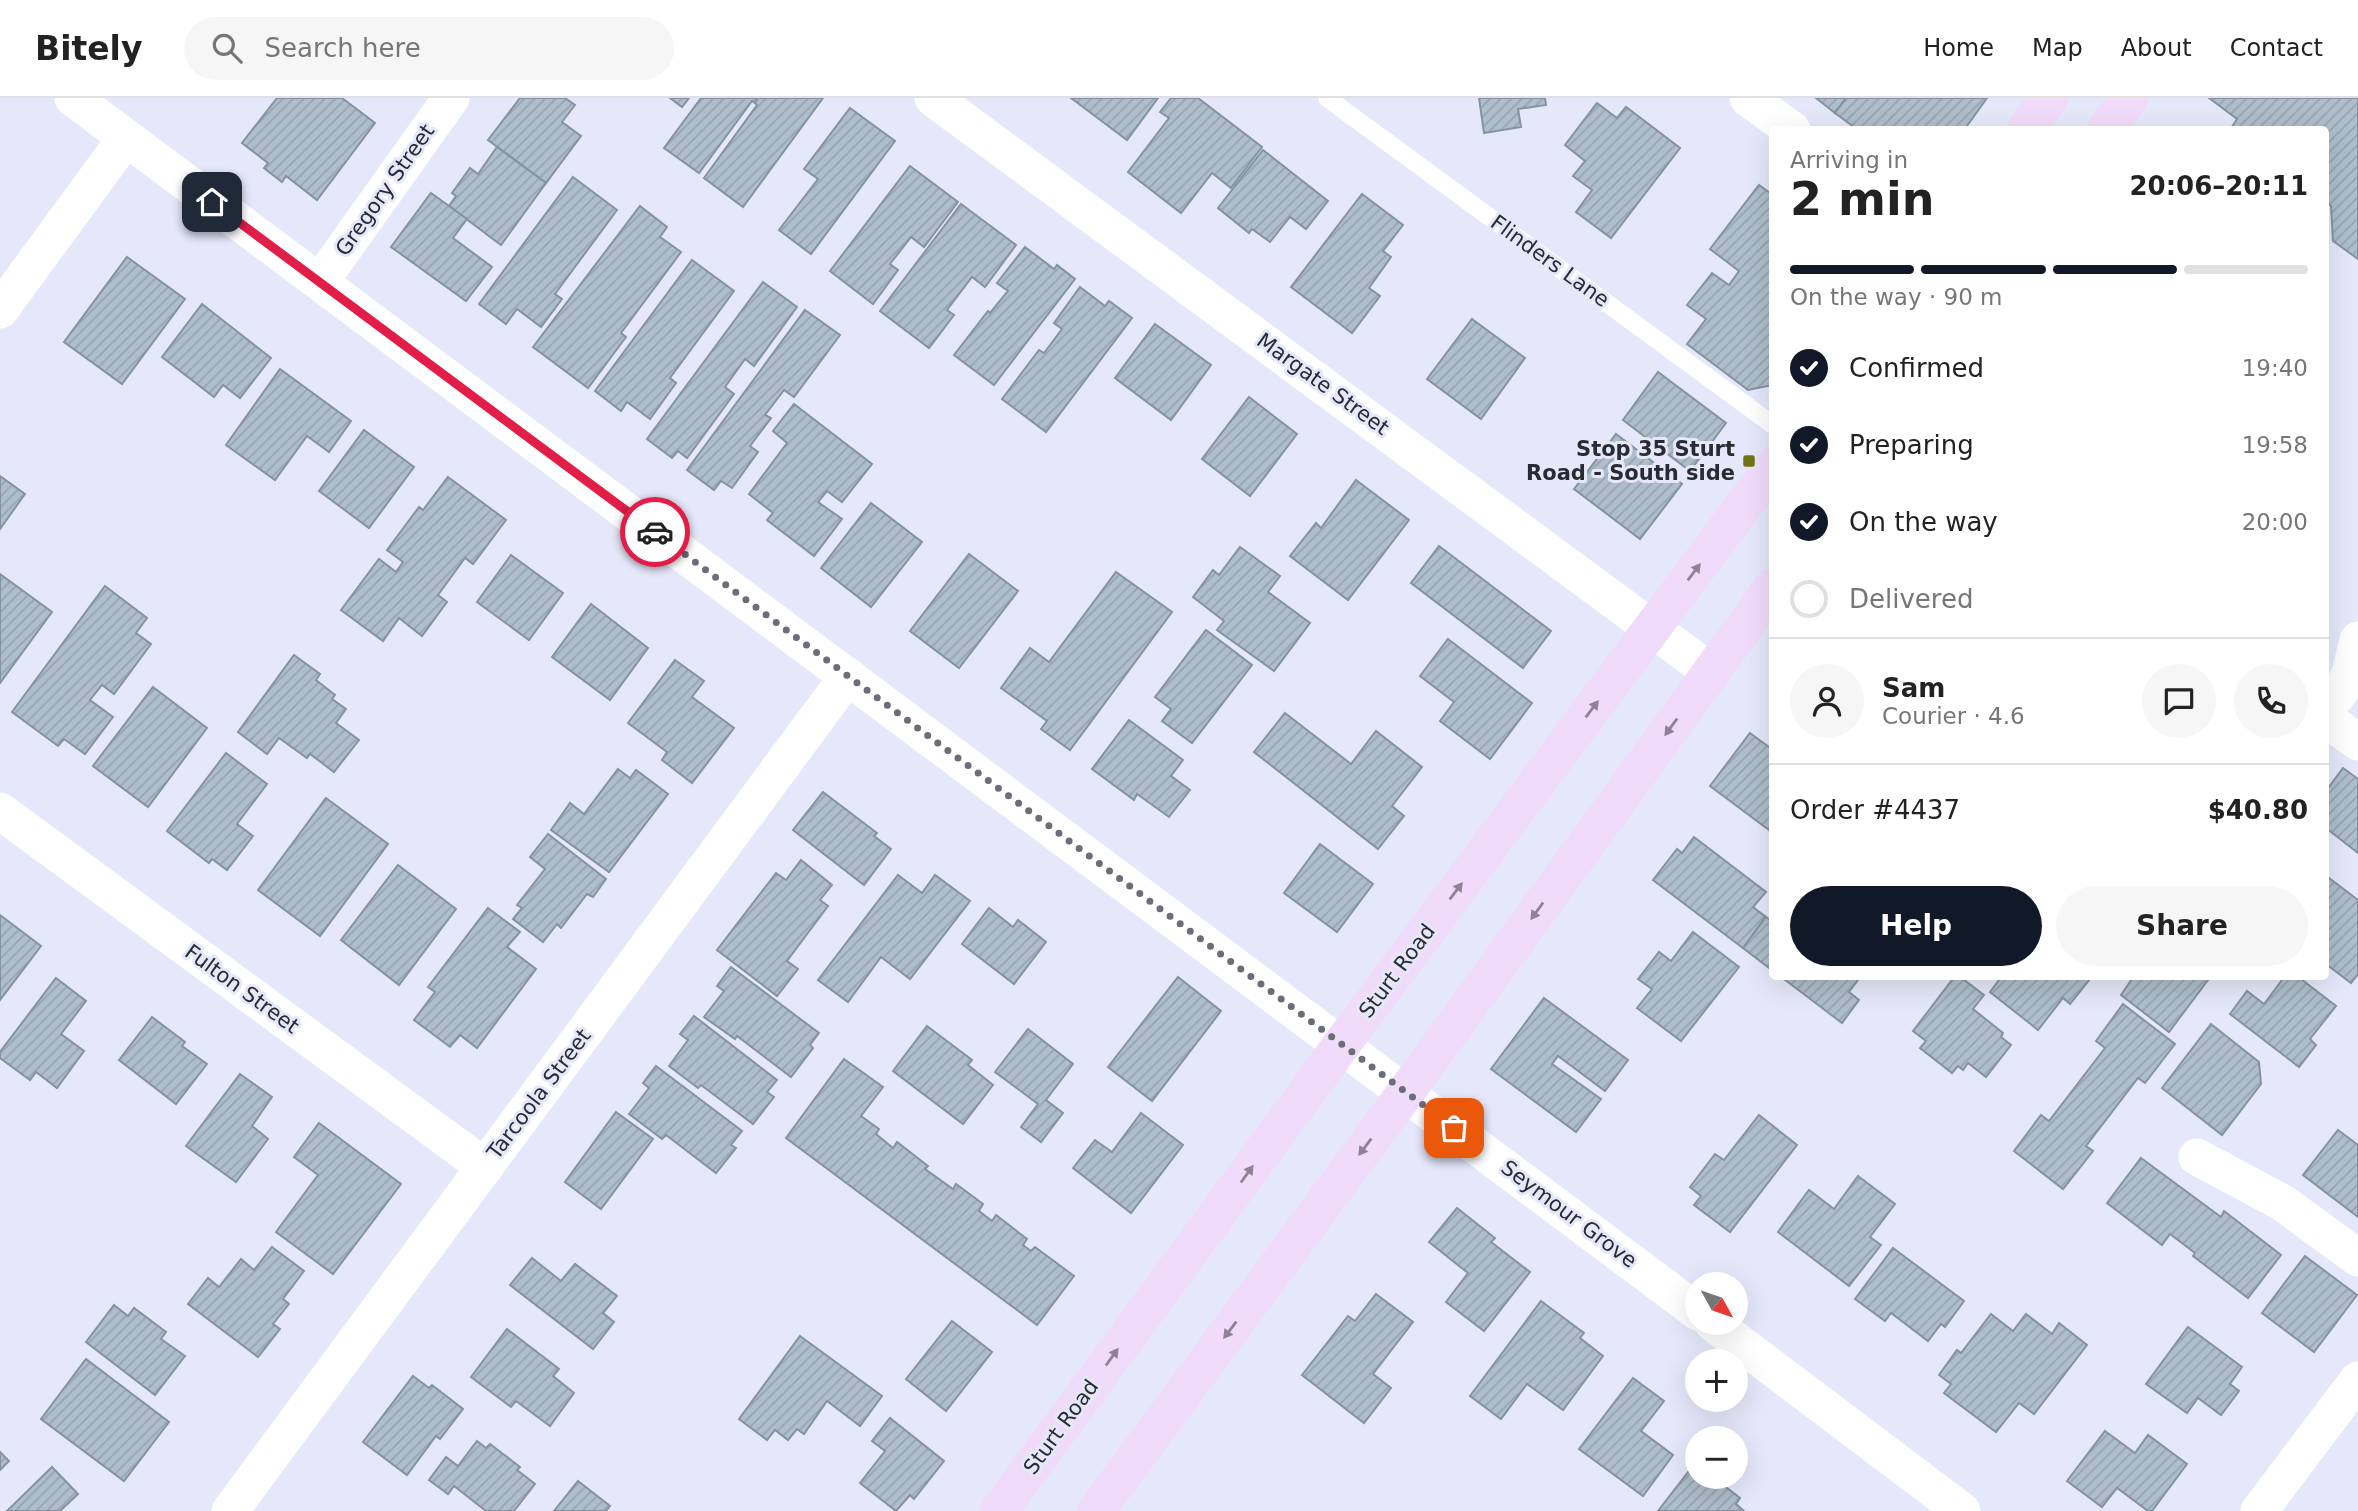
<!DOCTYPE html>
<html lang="en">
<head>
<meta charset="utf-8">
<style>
  :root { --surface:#fff; --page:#f6f6f6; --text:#222; --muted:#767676; --line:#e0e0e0; --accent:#111827 }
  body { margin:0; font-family:"DejaVu Sans",sans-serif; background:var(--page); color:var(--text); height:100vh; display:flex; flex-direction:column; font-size:26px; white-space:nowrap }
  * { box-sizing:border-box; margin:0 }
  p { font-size:23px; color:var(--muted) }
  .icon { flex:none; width:38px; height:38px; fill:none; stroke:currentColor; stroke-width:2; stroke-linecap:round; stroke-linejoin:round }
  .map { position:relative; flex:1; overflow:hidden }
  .side { position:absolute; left:1769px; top:28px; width:560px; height:854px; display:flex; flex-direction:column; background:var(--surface); border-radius:7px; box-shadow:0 7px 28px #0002 }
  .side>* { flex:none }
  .needle { width:46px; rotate:130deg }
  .tools { position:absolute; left:1685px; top:1174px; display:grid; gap:14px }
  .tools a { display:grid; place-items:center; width:63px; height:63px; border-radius:50%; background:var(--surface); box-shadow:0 7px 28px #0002; font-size:35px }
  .pin { position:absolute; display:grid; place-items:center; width:60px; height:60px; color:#fff; margin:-30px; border-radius:14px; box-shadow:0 4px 10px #0006 }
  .courier { position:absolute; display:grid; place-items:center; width:70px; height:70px; margin:-35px; border:5px solid #e11d48; border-radius:50%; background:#fff; color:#222; box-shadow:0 2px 9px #0007 }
  .headline em { font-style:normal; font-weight:700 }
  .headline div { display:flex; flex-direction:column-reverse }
  .headline { display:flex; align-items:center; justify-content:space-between; height:119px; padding:0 21px }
  h1 { font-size:46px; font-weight:700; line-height:52px }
  .bar { display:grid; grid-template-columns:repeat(4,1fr); gap:10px 7px; align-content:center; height:84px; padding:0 21px }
  .bar i { height:9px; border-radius:5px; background:var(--line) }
  .bar .on { background:var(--accent) }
  .bar p { grid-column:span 4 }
  .line { display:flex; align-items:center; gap:18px; padding:0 21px; border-top:2px solid var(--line) }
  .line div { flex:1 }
  .round { display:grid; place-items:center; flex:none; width:74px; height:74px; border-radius:37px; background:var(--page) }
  ol { padding:0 21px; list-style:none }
  li { display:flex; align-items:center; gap:21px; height:77px }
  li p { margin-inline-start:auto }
  li .icon { padding:7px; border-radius:50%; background:var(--accent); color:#fff; stroke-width:4 }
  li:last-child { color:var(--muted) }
  li i { width:38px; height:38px; border:4px solid var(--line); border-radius:50% }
  .button { display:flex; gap:14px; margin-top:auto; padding:14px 21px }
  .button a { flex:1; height:80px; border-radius:42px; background:var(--accent); color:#fff; font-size:28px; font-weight:700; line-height:80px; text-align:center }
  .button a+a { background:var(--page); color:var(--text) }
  header { display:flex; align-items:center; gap:42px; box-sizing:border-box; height:98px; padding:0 35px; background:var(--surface); border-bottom:2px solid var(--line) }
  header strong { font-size:33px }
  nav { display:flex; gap:38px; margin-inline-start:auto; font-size:24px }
  .search { width:490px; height:63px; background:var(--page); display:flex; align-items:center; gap:18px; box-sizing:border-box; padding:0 24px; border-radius:38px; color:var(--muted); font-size:26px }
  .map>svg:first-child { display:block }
  .building { fill:url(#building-hatch); stroke:#8593a0; stroke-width:2 }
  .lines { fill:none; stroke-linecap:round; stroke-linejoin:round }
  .lane { stroke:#fff; stroke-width:18 }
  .street { stroke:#fff; stroke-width:37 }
  .secondary { stroke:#f1dbfb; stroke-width:38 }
  .oneway { fill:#8e8396 }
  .done { stroke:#6b6d78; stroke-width:7; stroke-dasharray:0 12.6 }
  .route { stroke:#e11d48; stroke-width:9 }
  .poi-dot { fill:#727216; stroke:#e5e8fa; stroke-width:2.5 }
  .labels { text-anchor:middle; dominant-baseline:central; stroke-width:6; stroke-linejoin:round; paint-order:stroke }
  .street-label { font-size:21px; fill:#2a2b32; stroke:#e5e8fa }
  .poi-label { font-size:21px; font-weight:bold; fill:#2a2b32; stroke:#e5e8fa; text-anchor:end }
</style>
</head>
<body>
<header>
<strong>Bitely</strong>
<div class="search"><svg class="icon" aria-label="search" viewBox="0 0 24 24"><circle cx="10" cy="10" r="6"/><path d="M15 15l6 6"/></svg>Search here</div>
<nav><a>Home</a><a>Map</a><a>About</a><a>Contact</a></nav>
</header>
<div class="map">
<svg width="2358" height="1413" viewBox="0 0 2358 1413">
  <defs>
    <pattern id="building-hatch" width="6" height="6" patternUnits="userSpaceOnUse" patternTransform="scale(1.75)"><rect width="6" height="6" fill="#afbecc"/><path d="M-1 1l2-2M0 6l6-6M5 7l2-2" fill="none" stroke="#97a3b0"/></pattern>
  </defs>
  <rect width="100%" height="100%" fill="#e5e8fa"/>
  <g class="building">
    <polygon points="277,0 342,0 375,25 317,102 286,78 282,84 264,70 268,65 242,45"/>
    <polygon points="520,0 565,0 575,7 562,24 581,38 546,85 488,42"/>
    <polygon points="670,0 689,0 682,9"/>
    <polygon points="701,0 758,0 755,5 752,3 699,75 664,50"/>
    <polygon points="758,0 823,0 743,109 704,80 757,7 755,5"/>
    <polygon points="1071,0 1158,0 1127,42"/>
    <polygon points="1171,0 1198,0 1262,49 1231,90 1212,75 1181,115 1128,74 1169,20 1160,14"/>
    <polygon points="1479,0 1545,0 1546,7 1518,11 1521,29 1484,35"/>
    <polygon points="1816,0 1846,0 1835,15"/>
    <polygon points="1846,0 1987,0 1964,32 1858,32 1835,15"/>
    <polygon points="2209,0 2358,0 2358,161 2333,143 2331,108 2326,104 2326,32 2230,32 2237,21"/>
    <polygon points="1597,5 1617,20 1626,9 1680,50 1611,140 1576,114 1592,92 1573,78 1585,63 1565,47"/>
    <polygon points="850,10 895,43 811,156 779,132 818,81 804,71"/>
    <polygon points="497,49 546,85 501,147 449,108 456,98 452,95 470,70 478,76"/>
    <polygon points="1263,52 1328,103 1306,131 1290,119 1270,144 1252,131 1249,135 1218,110"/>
    <polygon points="910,68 958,104 924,149 911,139 890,166 898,172 873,206 830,173"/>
    <polygon points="573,79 617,112 555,196 562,201 541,229 517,211 506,226 479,206"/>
    <polygon points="1759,87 1773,97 1773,287 1748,292 1687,246 1706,221 1687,207 1712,175 1729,187 1739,173 1710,151"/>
    <polygon points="431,95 467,121 453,140 492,169 466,203 391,149"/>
    <polygon points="1362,96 1403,127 1383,153 1391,159 1369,190 1380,198 1352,235 1291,189"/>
    <polygon points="961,106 1016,147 985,189 972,179 947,212 954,217 929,250 880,213"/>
    <polygon points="640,108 667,129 660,139 681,154 621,235 626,239 588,290 533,249"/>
    <polygon points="1025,149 1054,171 1057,167 1075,181 994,287 954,257 988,213 990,215 1008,193 997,185"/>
    <polygon points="127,159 185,201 122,286 64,244"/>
    <polygon points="692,162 734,193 670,280 676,285 650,321 627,304 621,313 595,293"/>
    <polygon points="763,184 797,209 754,268 745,261 725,289 734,296 687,360 678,353 672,360 647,341"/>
    <polygon points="1080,189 1105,208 1109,203 1132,220 1046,334 1002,301 1039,252 1044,255 1062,231 1054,225"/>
    <polygon points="202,206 271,260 240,300 223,287 214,299 162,259"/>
    <polygon points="805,212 840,237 794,299 784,292 765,317 771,320 750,348 758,354 732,390 721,383 714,392 687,372"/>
    <polygon points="1472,221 1525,260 1481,321 1427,281"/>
    <polygon points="1155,226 1211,267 1171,322 1115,280"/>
    <polygon points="280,271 351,323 329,354 307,338 275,382 226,347"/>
    <polygon points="1658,274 1726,325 1690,373 1623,322"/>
    <polygon points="1249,299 1297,336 1250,398 1202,361"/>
    <polygon points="794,306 872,366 842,404 827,393 818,404 842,421 814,458 767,422 773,415 749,396 787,345 773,333"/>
    <polygon points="364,332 414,369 369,430 319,393"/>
    <polygon points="1616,336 1682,386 1640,441 1574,391"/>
    <polygon points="0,378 25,396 0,431"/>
    <polygon points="448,379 506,422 473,466 465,460 438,497 447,504 422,538 399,520 383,543 341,512 379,461 396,474 403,464 387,452 419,409 423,412"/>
    <polygon points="1356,382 1409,422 1348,502 1290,458 1316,425 1321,430"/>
    <polygon points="871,405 922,444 871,509 821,470"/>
    <polygon points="1439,448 1551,533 1523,570 1411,485"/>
    <polygon points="1240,449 1280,478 1268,494 1310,525 1274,573 1217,532 1224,523 1193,499 1213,472 1219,477"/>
    <polygon points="969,456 1018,493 959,570 910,533"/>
    <polygon points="511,457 563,495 529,542 477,504"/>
    <polygon points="1116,474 1172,514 1070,652 1041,631 1047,623 1001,590 1030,550 1049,564"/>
    <polygon points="0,476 52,514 0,585"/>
    <polygon points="105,488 147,520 136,535 151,546 114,596 102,587 90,602 113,619 85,656 64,641 58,648 12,614"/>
    <polygon points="591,506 648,550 610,602 552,559"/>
    <polygon points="1206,532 1252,567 1192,645 1162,623 1171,611 1155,599"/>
    <polygon points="1448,541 1532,605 1490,661 1440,623 1454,604 1420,578"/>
    <polygon points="294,557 320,576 316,582 335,597 332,601 346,611 336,625 359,642 334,674 310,656 307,660 279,640 267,656 238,634"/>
    <polygon points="675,562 704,583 692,599 734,630 692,685 662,662 667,654 628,625"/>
    <polygon points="153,589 207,630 148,709 93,668"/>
    <polygon points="1285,615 1351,666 1376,633 1422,669 1392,708 1404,718 1378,751 1254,654"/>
    <polygon points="1129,622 1183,662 1171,678 1190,692 1169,719 1137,696 1134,702 1092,671"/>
    <polygon points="1750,635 1773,652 1773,735 1710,688"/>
    <polygon points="226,655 267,686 237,726 253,738 227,772 212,761 209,765 167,733"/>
    <polygon points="2343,670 2358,681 2358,755 2326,730 2326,693"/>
    <polygon points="618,671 630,680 636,672 668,696 609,774 551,732 570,705 584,716"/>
    <polygon points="823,694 877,735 874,738 891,751 864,787 793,732"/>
    <polygon points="326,700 388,746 320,838 258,792"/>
    <polygon points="548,736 606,781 593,799 587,796 561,830 557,826 543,844 513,821 522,810 517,807 545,771 530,759"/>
    <polygon points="1694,739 1766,794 1753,809 1766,819 1743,850 1653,782 1677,751 1682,755"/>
    <polygon points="1320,746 1373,786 1337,834 1284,795"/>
    <polygon points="801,762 832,787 820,802 828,808 787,863 798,871 777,898 717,852 776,775 786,782"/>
    <polygon points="398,767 456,811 399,887 341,842"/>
    <polygon points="898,777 922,795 935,777 970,803 910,881 881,859 848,904 818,882"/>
    <polygon points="2329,780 2358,802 2358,876 2351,885 2326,866 2326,822 2328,818 2326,816 2326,784"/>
    <polygon points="488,810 520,834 507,849 536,871 477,950 460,937 450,949 414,922 435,894 428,889"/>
    <polygon points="989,810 1013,829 1018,822 1046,844 1014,886 962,846"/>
    <polygon points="0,817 41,848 0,902"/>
    <polygon points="1766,819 1773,824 1773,873 1743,850"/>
    <polygon points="1693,834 1739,869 1681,943 1637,910 1652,891 1638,881 1659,854 1671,863"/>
    <polygon points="731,869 819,935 810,947 813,950 791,979 737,938 735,941 704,919 724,893 717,888"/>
    <polygon points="1780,878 1861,878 1849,894 1859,902 1842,925"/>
    <polygon points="1955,878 1959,878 1984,897 1973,911 2003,935 2001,939 2011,947 1986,979 1968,965 1963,972 1958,968 1952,975 1920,950 1926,943 1913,933"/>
    <polygon points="2002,878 2086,878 2090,881 2070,906 2063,900 2038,932 1990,894"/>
    <polygon points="2134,878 2211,878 2169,934 2121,897"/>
    <polygon points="2285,878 2297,878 2336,908 2310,941 2316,947 2299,969 2230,916 2247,893 2264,906"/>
    <polygon points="1178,879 1221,913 1152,1003 1108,969"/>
    <polygon points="56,880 86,903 61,936 84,953 57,990 36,974 30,982 0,960 0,954"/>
    <polygon points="1544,900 1628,962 1605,993 1558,958 1552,966 1601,1001 1576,1034 1491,971"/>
    <polygon points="2123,906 2175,946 2145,985 2138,980 2086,1048 2093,1053 2063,1091 2014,1053 2041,1017 2049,1023 2105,950 2096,943"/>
    <polygon points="694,918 777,982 767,994 774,999 753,1026 701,987 698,990 669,968 688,942 680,936"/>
    <polygon points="152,919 185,944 182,948 207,966 176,1006 119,962"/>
    <polygon points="2211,926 2259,964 2261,986 2222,1037 2162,990"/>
    <polygon points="927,928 972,962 968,967 993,987 963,1026 893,973"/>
    <polygon points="1028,931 1073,966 1046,1002 1063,1015 1041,1044 1021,1029 1038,1006 995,974"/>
    <polygon points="844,961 883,989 861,1018 879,1031 876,1036 893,1050 897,1044 928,1068 925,1071 953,1091 956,1086 983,1106 979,1113 992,1123 996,1117 1027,1141 1023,1147 1031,1153 1035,1149 1074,1178 1037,1227 786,1040"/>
    <polygon points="656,968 742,1033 731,1047 736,1050 716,1075 666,1037 662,1041 629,1016 649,990 643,985"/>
    <polygon points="240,976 272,999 252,1028 268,1041 236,1084 186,1048"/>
    <polygon points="616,1014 653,1041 601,1111 565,1084"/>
    <polygon points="1141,1015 1183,1047 1131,1115 1073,1070 1095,1042 1112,1054"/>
    <polygon points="1759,1017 1797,1047 1730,1134 1694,1107 1701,1098 1690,1089 1715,1056 1724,1062"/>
    <polygon points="319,1025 401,1086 333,1176 276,1134 318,1077 294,1059"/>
    <polygon points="2338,1032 2358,1047 2358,1119 2303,1077"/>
    <polygon points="2141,1060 2221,1119 2224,1113 2281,1157 2248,1200 2193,1158 2195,1155 2170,1136 2162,1147 2107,1105"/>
    <polygon points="1858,1078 1895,1106 1870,1139 1881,1147 1849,1188 1778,1134 1809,1092 1834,1111"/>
    <polygon points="1457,1110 1495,1140 1491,1144 1530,1174 1484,1233 1446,1204 1468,1175 1429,1144"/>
    <polygon points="272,1149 304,1173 283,1201 289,1206 273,1226 280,1231 258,1259 188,1206 208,1180 219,1189 241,1161 254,1172"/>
    <polygon points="1893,1150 1964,1203 1945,1229 1941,1226 1928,1243 1891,1215 1885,1223 1855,1201"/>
    <polygon points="2305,1158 2357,1197 2314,1254 2262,1215"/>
    <polygon points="532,1160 561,1183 575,1166 617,1198 603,1215 614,1224 593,1251 510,1187"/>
    <polygon points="1376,1196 1413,1224 1373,1276 1391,1290 1364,1325 1302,1277 1348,1218 1355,1223"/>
    <polygon points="1541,1203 1584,1235 1580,1240 1603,1258 1563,1312 1527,1286 1501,1321 1470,1298"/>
    <polygon points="114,1207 128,1218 134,1210 166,1234 161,1241 185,1258 155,1297 86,1244"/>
    <polygon points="1991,1216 2013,1233 2026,1216 2052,1236 2059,1225 2087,1247 2034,1316 2019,1305 1996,1334 1944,1295 1951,1286 1939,1277 1957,1252 1961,1255"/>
    <polygon points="952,1223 992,1254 946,1313 906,1281"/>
    <polygon points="2188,1229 2242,1269 2230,1286 2239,1293 2221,1317 2198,1300 2187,1315 2146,1286"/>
    <polygon points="507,1231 559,1271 553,1278 574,1295 550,1328 516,1303 511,1309 471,1279"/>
    <polygon points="800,1238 882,1298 860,1328 827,1303 804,1336 797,1331 788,1342 775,1332 767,1342 739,1321"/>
    <polygon points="86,1261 169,1324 124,1383 41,1321"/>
    <polygon points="413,1278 429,1290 432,1287 463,1311 440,1341 436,1338 407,1377 363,1344"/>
    <polygon points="1633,1280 1664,1303 1641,1333 1673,1357 1643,1398 1579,1351"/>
    <polygon points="890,1320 944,1363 914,1401 910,1397 896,1413 860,1385 885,1353 872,1343"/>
    <polygon points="2105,1333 2135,1355 2148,1337 2187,1366 2152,1413 2148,1413 2117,1390 2102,1409 2067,1383"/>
    <polygon points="477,1343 486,1350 490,1346 520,1369 517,1372 535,1386 514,1413 486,1413 454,1388 448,1396 429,1382 446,1359 458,1368"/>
    <polygon points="0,1354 9,1363 0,1372"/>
    <polygon points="1695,1365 1698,1367 1698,1379 1713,1379 1740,1400 1736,1406 1744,1413 1658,1413"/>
    <polygon points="52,1369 78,1396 60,1413 7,1413"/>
    <polygon points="578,1383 610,1408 606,1413 554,1413"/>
  </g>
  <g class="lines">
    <polyline class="lane" points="1327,0 1773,327"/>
    <g class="street">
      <polyline points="73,0 1698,1214"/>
      <polyline points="933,0 1711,574"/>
      <polyline points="1748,0 1792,32"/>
      <polyline points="320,184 451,0"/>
      <polyline points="0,212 126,40"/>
      <polyline points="2326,611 2342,591 2350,576 2358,542"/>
      <polyline points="2326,621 2358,644"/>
      <polyline points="0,713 485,1069"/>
      <polyline points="2197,1059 2283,1105 2358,1160"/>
      <polyline points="1713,1225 1962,1413"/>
      <polyline points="230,1413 848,578"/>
      <polyline points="2259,1413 2358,1282"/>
    </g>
    <g class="secondary">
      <polyline points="2025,32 2049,0"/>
      <polyline points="2106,32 2129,0"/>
      <polyline points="999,1413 1342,946 1773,368"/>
      <polyline points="1096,1413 1406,994 1773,489"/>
    </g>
  </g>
  <defs><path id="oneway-solid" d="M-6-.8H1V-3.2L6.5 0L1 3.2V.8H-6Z" transform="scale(1.75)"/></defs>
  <g class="oneway">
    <use href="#oneway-solid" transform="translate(1694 474) rotate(-53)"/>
    <use href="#oneway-solid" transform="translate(1592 611) rotate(-53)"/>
    <use href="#oneway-solid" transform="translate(1671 629) rotate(126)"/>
    <use href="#oneway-solid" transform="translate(1456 793) rotate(-53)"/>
    <use href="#oneway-solid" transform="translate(1537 813) rotate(126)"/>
    <use href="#oneway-solid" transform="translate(1365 1049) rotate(127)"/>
    <use href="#oneway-solid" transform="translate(1247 1076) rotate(-54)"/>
    <use href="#oneway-solid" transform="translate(1230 1232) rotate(127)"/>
    <use href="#oneway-solid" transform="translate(1112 1259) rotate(-54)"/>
  </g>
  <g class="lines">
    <polyline class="done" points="655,434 1454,1030"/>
    <polyline class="route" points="212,104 655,434"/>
  </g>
  <rect class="poi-dot" x="1742" y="356" width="14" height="14" rx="3.5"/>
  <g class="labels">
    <g class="street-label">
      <text transform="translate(385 92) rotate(-55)">Gregory Street</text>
      <text transform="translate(1550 163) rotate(36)">Flinders Lane</text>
      <text transform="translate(1323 286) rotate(36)">Margate Street</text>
      <text transform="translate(1397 873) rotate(-53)">Sturt Road</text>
      <text transform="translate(242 891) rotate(36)">Fulton Street</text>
      <text transform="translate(539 996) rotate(-53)">Tarcoola Street</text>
      <text transform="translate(1569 1116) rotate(37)">Seymour Grove</text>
      <text transform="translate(1061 1329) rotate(-54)">Sturt Road</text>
    </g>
    <g class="poi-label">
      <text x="1735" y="351">Stop 35 Sturt<tspan x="1735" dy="24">Road - South side</tspan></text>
    </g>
  </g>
</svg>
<div class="tools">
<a><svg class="needle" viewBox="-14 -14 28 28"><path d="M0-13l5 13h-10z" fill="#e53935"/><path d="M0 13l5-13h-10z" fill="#767676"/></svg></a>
<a>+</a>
<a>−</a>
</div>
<div class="pin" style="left:1454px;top:1030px;background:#ea580c"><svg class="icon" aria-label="bag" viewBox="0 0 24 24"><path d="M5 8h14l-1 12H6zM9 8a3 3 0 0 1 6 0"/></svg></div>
<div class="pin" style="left:212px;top:104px;background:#1f2937"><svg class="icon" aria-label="home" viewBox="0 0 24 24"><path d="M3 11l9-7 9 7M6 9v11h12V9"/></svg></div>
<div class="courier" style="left:655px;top:434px"><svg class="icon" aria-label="car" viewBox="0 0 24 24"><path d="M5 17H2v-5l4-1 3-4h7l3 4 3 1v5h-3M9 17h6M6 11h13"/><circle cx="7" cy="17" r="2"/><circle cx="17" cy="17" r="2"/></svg></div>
<section class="side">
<div class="headline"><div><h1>2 min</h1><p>Arriving in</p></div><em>20:06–20:11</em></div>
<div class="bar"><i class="on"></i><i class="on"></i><i class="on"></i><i></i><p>On the way · 90 m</p></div>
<ol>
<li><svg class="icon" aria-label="check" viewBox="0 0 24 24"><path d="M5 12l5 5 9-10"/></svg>Confirmed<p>19:40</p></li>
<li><svg class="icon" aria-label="check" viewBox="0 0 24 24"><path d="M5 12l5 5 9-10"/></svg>Preparing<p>19:58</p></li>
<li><svg class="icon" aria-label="check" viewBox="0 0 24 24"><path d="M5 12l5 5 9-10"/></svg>On the way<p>20:00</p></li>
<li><i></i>Delivered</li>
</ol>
<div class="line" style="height:126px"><a class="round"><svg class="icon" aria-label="person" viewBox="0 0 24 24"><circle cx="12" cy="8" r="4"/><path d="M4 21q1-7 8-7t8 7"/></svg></a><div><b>Sam</b><p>Courier · 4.6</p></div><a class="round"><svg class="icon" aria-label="chat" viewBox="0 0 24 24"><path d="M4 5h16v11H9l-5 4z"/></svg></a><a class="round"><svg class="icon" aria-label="phone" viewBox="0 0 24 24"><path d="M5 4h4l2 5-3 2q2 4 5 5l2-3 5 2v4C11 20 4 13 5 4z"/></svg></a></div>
<div class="line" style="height:91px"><div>Order #4437</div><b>$40.80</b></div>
<div class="button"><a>Help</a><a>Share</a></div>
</section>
</div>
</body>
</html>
